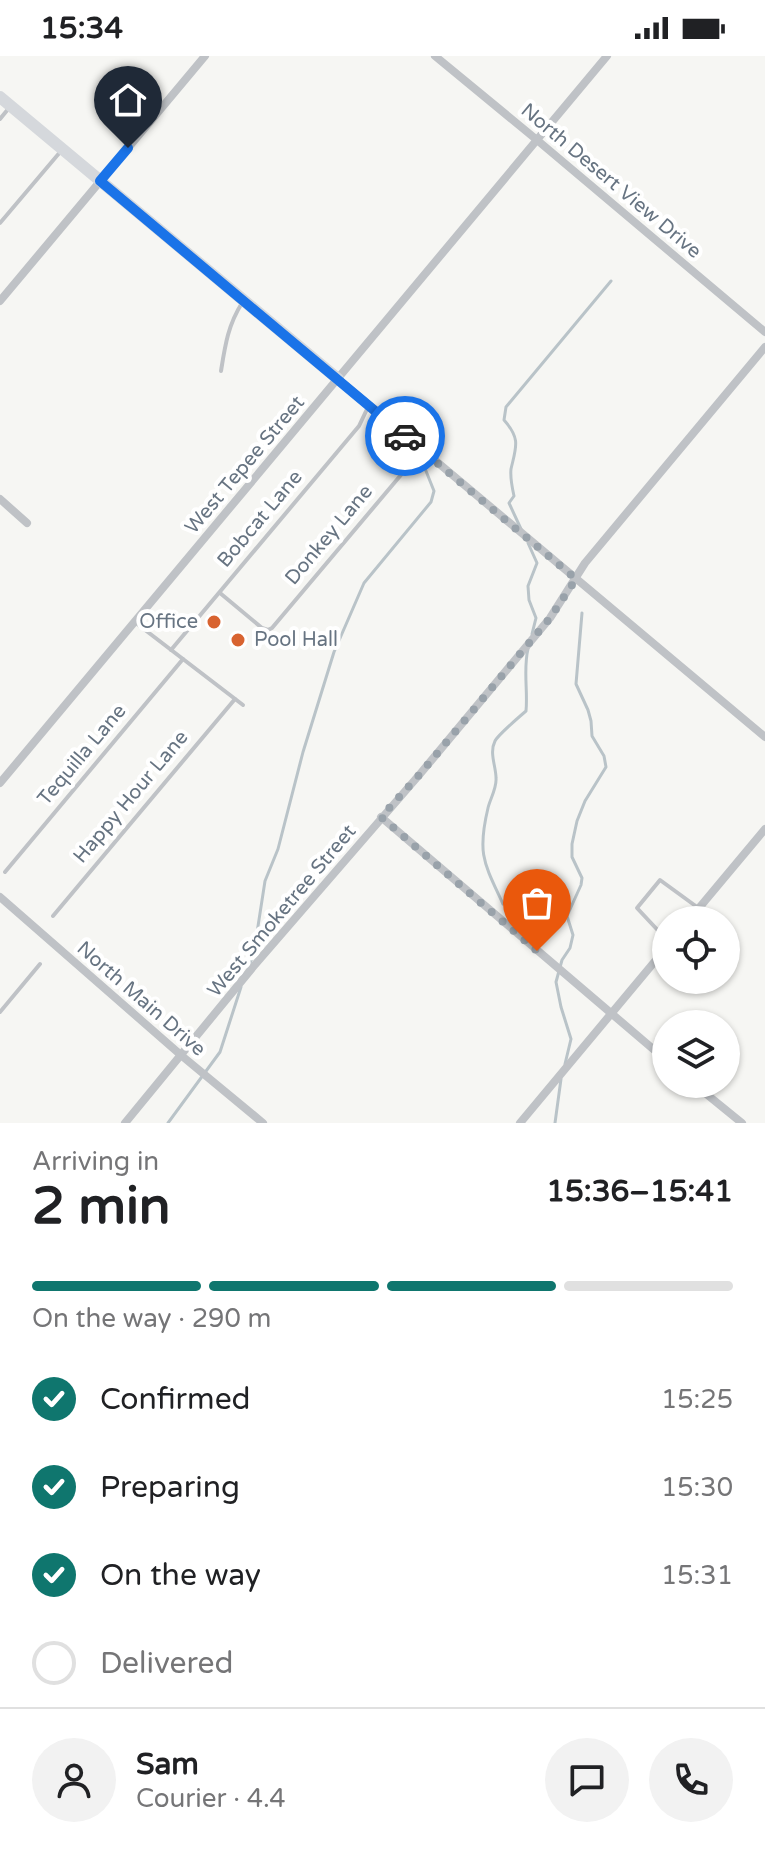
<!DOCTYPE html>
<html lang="en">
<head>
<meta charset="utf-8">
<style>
  :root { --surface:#fff; --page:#f2f2f2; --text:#202124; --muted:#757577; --line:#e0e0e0; --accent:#0f766e }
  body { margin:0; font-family:"Varela Round",sans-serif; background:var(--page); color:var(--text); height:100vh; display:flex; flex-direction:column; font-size:30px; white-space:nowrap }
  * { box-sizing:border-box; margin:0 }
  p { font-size:26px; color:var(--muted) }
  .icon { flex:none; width:44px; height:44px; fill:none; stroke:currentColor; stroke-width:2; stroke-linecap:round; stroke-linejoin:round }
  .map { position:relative; height:1067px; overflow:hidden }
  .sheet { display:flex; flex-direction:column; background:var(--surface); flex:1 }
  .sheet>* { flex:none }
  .fabs { position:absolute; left:652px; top:850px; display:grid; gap:16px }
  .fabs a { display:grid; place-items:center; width:88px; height:88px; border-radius:50%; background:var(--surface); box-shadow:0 2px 6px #0004; font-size:40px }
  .pin { position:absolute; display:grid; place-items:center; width:68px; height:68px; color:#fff; margin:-82px -34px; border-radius:50% 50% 50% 0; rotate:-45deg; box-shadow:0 0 8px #0007 }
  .pin .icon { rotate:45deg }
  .courier { position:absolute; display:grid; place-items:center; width:80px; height:80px; margin:-40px; border:6px solid #1a73e8; border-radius:50%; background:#fff; color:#222; box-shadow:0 2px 10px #0007 }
  .overview em { font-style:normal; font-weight:800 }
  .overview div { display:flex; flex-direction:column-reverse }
  .overview { display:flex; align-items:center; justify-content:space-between; height:136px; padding:0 32px }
  h1 { font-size:52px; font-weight:800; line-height:60px }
  .bar { display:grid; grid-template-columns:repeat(4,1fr); gap:12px 8px; align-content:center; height:96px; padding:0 32px }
  .bar i { height:10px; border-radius:6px; background:var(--line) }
  .bar .on { background:var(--accent) }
  .bar p { grid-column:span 4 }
  .line { display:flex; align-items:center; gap:20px; padding:0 32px; border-top:2px solid var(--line) }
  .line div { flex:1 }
  .round { display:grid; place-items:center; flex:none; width:84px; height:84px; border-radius:42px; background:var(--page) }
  ol { padding:0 32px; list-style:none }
  li { display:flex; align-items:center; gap:24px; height:88px }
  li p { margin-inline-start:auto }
  li .icon { padding:8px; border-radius:50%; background:var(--accent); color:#fff; stroke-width:4 }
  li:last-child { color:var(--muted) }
  li i { width:44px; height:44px; border:4px solid var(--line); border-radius:50% }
  .status { display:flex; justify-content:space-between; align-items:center; height:56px; padding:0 40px; background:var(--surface); direction:ltr }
  .status svg { height:22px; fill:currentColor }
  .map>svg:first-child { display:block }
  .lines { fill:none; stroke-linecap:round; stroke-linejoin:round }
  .stream { stroke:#b9c3c8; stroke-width:3 }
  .lane { stroke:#bfc2c6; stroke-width:4 }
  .street { stroke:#bfc2c6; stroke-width:8 }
  .secondary { stroke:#d5d8dc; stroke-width:12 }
  .done { stroke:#99a2aa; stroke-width:8; stroke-dasharray:0 14.4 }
  .route { stroke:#1a73e8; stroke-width:10 }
  .poi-dot { fill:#d86330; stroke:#fff; stroke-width:3 }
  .labels { text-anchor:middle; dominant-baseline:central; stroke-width:8; stroke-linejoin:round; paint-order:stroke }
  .street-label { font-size:20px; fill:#677482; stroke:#fff }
  .poi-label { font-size:20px; fill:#677482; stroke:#fff; text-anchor:end }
</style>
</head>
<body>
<div class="status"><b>15:34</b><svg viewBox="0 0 49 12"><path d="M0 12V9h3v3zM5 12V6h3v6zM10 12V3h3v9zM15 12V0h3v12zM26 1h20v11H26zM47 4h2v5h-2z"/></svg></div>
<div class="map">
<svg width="765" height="1067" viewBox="0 0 765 1067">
  <rect width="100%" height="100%" fill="#f6f6f3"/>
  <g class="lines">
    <g class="stream">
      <path d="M521,473l-12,-26 5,-7c-2,-9 -4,-18 -3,-27 5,-22 10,-30 -7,-49l2,-13 105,-126"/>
      <polyline points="528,487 537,507 528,530 529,544 536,562 532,578"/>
      <path d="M503,848c-19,-41 -26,-50 -15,-96 2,-9 9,-20 8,-30 0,-12 -7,-25 -1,-37 3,-6 24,-24 31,-30 2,-21 -3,-42 2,-62"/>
      <polyline points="248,913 254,896 265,825 278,793 303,696 334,596 364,527 431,446 434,435 424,410"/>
      <polyline points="565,1008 571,983 561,951 556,926 562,904 570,892 573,879 567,860 581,829 582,822 572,801 572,788 577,765 585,745 606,711 604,700 592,680 591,665 588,654 576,628 582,557"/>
      <polyline points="168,1067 220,996 241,931"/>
      <polyline points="555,1067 561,1023"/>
    </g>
    <g class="lane">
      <polyline points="0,63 9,52"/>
      <polyline points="0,167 61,95"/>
      <path d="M221,315c4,-25 7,-46 21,-68"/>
      <polyline points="220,537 262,572 268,574 272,572 411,407"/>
      <polyline points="136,567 243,649"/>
      <polyline points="171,594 359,370 368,351"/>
      <polyline points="5,816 183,603"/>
      <polyline points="53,860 235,643"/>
      <polyline points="666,883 637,852 660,824 697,851"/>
      <polyline points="0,956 40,908"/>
    </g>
    <g class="street">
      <polyline points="435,0 537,84 765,276"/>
      <polyline points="0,245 205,0"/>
      <polyline points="338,323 765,681"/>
      <polyline points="0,443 27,467"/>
      <polyline points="0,727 607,0"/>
      <polyline points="381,761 666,1004"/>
      <polyline points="0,841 182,1000 263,1067"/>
      <polyline points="689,864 765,773"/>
      <polyline points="694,1028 742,1067"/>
      <polyline points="125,1067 253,911 420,718 550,562 585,507 765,291"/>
      <polyline points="520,1067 666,892"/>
    </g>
    <polyline class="secondary" points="0,41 338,323"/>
  </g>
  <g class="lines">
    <polyline class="done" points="405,380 576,523 550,562 420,718 381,761 537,895"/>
    <polyline class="route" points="128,92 100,125 405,380"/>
  </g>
  <g class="poi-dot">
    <circle cx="214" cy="566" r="8"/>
    <circle cx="238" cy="584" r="8"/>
  </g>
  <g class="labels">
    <g class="street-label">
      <text transform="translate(611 125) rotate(40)">North Desert View Drive</text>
      <text transform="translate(245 409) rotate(-50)">West Tepee Street</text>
      <text transform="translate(260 463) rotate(-50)">Bobcat Lane</text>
      <text transform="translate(329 479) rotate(-50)">Donkey Lane</text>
      <text transform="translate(82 699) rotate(-50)">Tequilla Lane</text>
      <text transform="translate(131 741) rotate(-50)">Happy Hour Lane</text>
      <text transform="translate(282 855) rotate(-50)">West Smoketree Street</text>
      <text transform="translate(141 943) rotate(41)">North Main Drive</text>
    </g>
    <g class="poi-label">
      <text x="198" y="566">Office</text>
      <text x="254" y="584" text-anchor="start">Pool Hall</text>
    </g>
  </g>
</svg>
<div class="fabs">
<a><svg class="icon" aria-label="locate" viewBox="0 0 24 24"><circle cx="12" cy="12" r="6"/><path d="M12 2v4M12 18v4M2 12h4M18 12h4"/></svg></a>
<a><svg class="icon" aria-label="layers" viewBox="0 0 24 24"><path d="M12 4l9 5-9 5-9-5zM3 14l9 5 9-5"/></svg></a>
</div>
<div class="pin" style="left:537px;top:895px;background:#ea580c"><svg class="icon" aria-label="bag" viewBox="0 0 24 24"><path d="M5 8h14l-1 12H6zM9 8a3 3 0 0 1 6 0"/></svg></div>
<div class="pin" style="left:128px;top:92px;background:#1f2937"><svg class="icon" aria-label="home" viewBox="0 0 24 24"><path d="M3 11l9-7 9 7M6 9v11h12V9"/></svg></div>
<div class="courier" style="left:405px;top:380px"><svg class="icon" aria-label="car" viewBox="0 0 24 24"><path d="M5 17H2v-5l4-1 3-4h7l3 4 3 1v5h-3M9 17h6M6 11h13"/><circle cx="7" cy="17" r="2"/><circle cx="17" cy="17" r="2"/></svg></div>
</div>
<section class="sheet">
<div class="overview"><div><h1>2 min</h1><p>Arriving in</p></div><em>15:36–15:41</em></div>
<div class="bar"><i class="on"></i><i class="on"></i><i class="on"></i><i></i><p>On the way · 290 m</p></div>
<ol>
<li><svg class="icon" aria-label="check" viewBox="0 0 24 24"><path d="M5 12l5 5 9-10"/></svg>Confirmed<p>15:25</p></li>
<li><svg class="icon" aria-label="check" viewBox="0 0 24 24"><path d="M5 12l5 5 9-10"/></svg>Preparing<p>15:30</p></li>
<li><svg class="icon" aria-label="check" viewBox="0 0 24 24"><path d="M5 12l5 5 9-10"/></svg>On the way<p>15:31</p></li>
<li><i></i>Delivered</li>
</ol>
<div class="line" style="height:144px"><a class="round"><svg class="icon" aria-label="person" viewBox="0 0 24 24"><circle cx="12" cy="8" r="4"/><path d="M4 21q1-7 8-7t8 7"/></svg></a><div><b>Sam</b><p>Courier · 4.4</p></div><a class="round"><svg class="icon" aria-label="chat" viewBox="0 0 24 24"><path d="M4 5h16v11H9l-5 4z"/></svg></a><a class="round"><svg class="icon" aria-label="phone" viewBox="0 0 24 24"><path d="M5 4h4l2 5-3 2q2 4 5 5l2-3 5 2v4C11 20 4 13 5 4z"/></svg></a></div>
</section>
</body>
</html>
